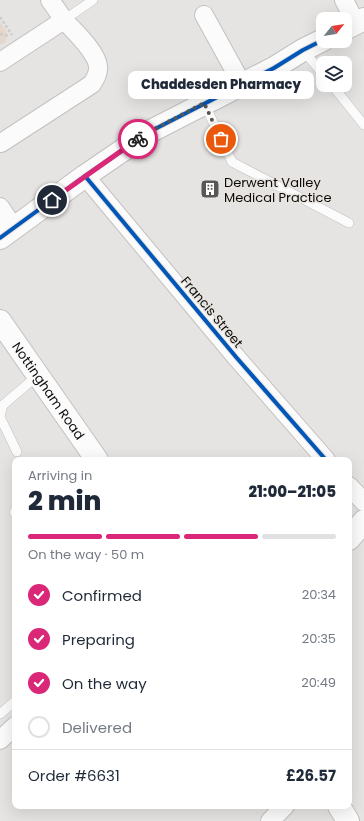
<!DOCTYPE html>
<html lang="en">
<head>
<meta charset="utf-8">
<style>
  :root { --surface:#fff; --page:#f6f6f7; --text:#1f2937; --muted:#747a83; --line:#e0e1e3; --accent:#db2777 }
  body { margin:0; font-family:Poppins,sans-serif; background:var(--page); color:var(--text); height:100vh; display:flex; flex-direction:column; font-size:15px; white-space:nowrap }
  * { box-sizing:border-box; margin:0 }
  p { font-size:13px; color:var(--muted) }
  .icon { flex:none; width:22px; height:22px; fill:none; stroke:currentColor; stroke-width:2; stroke-linecap:round; stroke-linejoin:round }
  .map { position:relative; flex:1; overflow:hidden }
  .panel { position:absolute; left:12px; top:457px; width:340px; height:352px; display:flex; flex-direction:column; background:var(--surface); border-radius:8px; box-shadow:0 4px 16px #0002 }
  .panel>* { flex:none }
  .needle { width:26px; rotate:60deg }
  .fabs { position:absolute; left:316px; top:12px; display:grid; gap:8px }
  .fabs a { display:grid; place-items:center; width:36px; height:36px; border-radius:8px; background:var(--surface); box-shadow:0 4px 16px #0002; font-size:20px }
  .pin { position:absolute; display:grid; place-items:center; width:34px; height:34px; color:#fff; margin:-17px; border:2px solid #fff; border-radius:50%; box-shadow:0 1px 4px #0007 }
  .courier { position:absolute; display:grid; place-items:center; width:40px; height:40px; margin:-20px; border:3px solid #db2777; border-radius:50%; background:#fff; color:#222; box-shadow:0 1px 5px #0007 }
  .bubble { position:absolute; height:28px; border-radius:8px; background:var(--surface); box-shadow:0 4px 16px #0002; font-size:13px; font-weight:800; line-height:28px; text-align:center }
  .overview em { font-style:normal; font-weight:800 }
  .overview div { display:flex; flex-direction:column-reverse }
  .overview { display:flex; align-items:center; justify-content:space-between; height:68px; padding:0 16px }
  h1 { font-size:26px; font-weight:800; line-height:30px }
  .bar { display:grid; grid-template-columns:repeat(4,1fr); gap:6px 4px; align-content:center; height:48px; padding:0 16px }
  .bar i { height:5px; border-radius:3px; background:var(--line) }
  .bar .selected { background:var(--accent) }
  .bar p { grid-column:span 4 }
  .line { display:flex; align-items:center; gap:10px; padding:0 16px; border-top:1px solid var(--line) }
  .line div { flex:1 }
  ol { padding:0 16px; list-style:none }
  li { display:flex; align-items:center; gap:12px; height:44px }
  li p { margin-inline-start:auto }
  li .icon { padding:4px; border-radius:50%; background:var(--accent); color:#fff; stroke-width:4 }
  li:last-child { color:var(--muted) }
  li i { width:22px; height:22px; border:2px solid var(--line); border-radius:50% }
  .map>svg:first-child { display:block }
  .green { fill:#e5d7cc }
  .lines { fill:none; stroke-linecap:round; stroke-linejoin:round }
  .service-casing { stroke:#c3c1c0; stroke-width:10 }
  .minor-casing { stroke:#c3c1c0; stroke-width:20 }
  .tertiary-casing { stroke:#c3c1c0; stroke-width:24 }
  .path { stroke:#ccc; stroke-width:2.5; stroke-dasharray:3 2; stroke-linecap:butt }
  .service { stroke:#fbfbfb; stroke-width:9 }
  .minor { stroke:#fbfbfb; stroke-width:18 }
  .tertiary { stroke:#fbfbfb; stroke-width:22 }
  .cycleway-casing { stroke:#e8e4e0; stroke-width:6 }
  .cycleway { stroke:#0057b8; stroke-width:4 }
  .done { stroke:#585756; stroke-width:4; stroke-dasharray:0 7.2 }
  .route { stroke:#db2777; stroke-width:5 }
  .labels { text-anchor:middle; dominant-baseline:central; stroke-width:3; stroke-linejoin:round; paint-order:stroke }
  .poi-label { font-size:13px; fill:#0c0b0a; stroke:#e8e4e0; text-anchor:start }
  .street-label { font-size:13px; fill:#0c0b0a; stroke:#e8e4e0 }
</style>
</head>
<body>
<div class="map">
<svg width="364" height="821" viewBox="0 0 364 821">
  <rect width="100%" height="100%" fill="#e6e4e2"/>
  <polygon class="green" points="0,22 7,32 6,42 0,45"/>
  <g class="lines">
    <defs>
      <g id="service">
        <polyline points="64,20 93,0"/>
        <polyline points="303,50 323,74"/>
        <polyline points="332,85 364,125"/>
        <polyline points="204,103 232,162 349,223"/>
        <polyline points="0,416 3,405 37,376"/>
        <polyline points="0,417 17,452"/>
        <polyline points="14,512 15,514"/>
        <polyline points="0,714 15,701"/>
      </g>
      <g id="minor">
        <polyline points="50,0 64,20"/>
        <polyline points="344,0 356,24"/>
        <polyline points="204,15 242,84"/>
        <path d="M0,62l64,-42c10,11 32,31 34,46 1,7 -3,13 -6,18l-91,59"/>
        <polyline points="85,176 236,357 326,460"/>
        <polyline points="0,207 14,228"/>
        <polyline points="349,486 364,502"/>
        <polyline points="0,740 15,726"/>
        <polyline points="270,821 285,806"/>
      </g>
      <g id="tertiary">
        <polyline points="345,29 364,19"/>
        <polyline points="0,238 85,176 151,131 274,68 303,50 323,40"/>
        <path id="s1" d="M0,321l97,139"/>
        <polyline points="349,539 364,521"/>
        <polyline points="339,806 348,821"/>
      </g>
    </defs>
    <use href="#service" class="service-casing"/>
    <use href="#minor" class="minor-casing"/>
    <use href="#tertiary" class="tertiary-casing"/>
    <g class="path">
      <polyline points="0,17 12,35"/>
      <polyline points="0,34 9,36"/>
    </g>
    <use href="#service" class="service"/>
    <use href="#minor" class="minor"/>
    <use href="#tertiary" class="tertiary"/>
    <defs>
      <g id="cycleway">
        <polyline points="85,176 236,357 326,460"/>
        <polyline points="0,238 85,176 151,131 274,68 303,50 323,40"/>
      </g>
    </defs>
    <use href="#cycleway" class="cycleway-casing"/>
    <use href="#cycleway" class="cycleway"/>
  </g>
  <g class="lines">
    <polyline class="done" points="138,139 151,131 204,103 221,139"/>
    <polyline class="route" points="52,200 138,139"/>
  </g>
  <defs>
    <symbol id="building-square" viewBox="-11 -11 22 22"><rect x="-9" y="-9" width="18" height="18" rx="4" fill="#585756" stroke="#e8e4e0"/><path d="M-4-6H4V6H1V3H-1V6H-4ZM-2.5-4.3h1.7v1.8h-1.7ZM.8-4.3h1.7v1.8H.8ZM-2.5-1h1.7V.8h-1.7ZM.8-1h1.7V.8H.8Z" fill="#fff"/></symbol>
  </defs>
  <g fill-rule="evenodd">
    <use href="#building-square" x="199" y="178" width="22" height="22"/>
  </g>
  <g class="labels">
    <g class="poi-label">
      <text x="224" y="182">Derwent Valley<tspan x="224" dy="15">Medical Practice</tspan></text>
    </g>
    <g class="street-label">
      <text transform="translate(212 312) rotate(50)">Francis Street</text>
      <text stroke="none"><textPath href="#s1" startOffset="85">Nottingham Road</textPath></text>
    </g>
  </g>
</svg>
<div class="fabs">
<a><svg class="needle" viewBox="-14 -14 28 28"><path d="M0-13l5 13h-10z" fill="#e53935"/><path d="M0 13l5-13h-10z" fill="#747a83"/></svg></a>
<a><svg class="icon" aria-label="layers" viewBox="0 0 24 24"><path d="M12 4l9 5-9 5-9-5zM3 14l9 5 9-5"/></svg></a>
</div>
<div class="pin" style="left:221px;top:139px;background:#ea580c"><svg class="icon" aria-label="bag" viewBox="0 0 24 24"><path d="M5 8h14l-1 12H6zM9 8a3 3 0 0 1 6 0"/></svg></div>
<div class="pin" style="left:52px;top:200px;background:#1f2937"><svg class="icon" aria-label="home" viewBox="0 0 24 24"><path d="M3 11l9-7 9 7M6 9v11h12V9"/></svg></div>
<div class="courier" style="left:138px;top:139px"><svg class="icon" aria-label="bike" viewBox="0 0 24 24"><circle cx="6" cy="16" r="4"/><circle cx="18" cy="16" r="4"/><path d="M6 16l4-8h5l3 8M10 8l3 8H6M13 5h3"/></svg></div>
<div class="bubble" style="left:128px;top:71px;width:186px">Chaddesden Pharmacy</div>
<section class="panel">
<div class="overview"><div><h1>2 min</h1><p>Arriving in</p></div><em>21:00–21:05</em></div>
<div class="bar"><i class="selected"></i><i class="selected"></i><i class="selected"></i><i></i><p>On the way · 50 m</p></div>
<ol>
<li><svg class="icon" aria-label="check" viewBox="0 0 24 24"><path d="M5 12l5 5 9-10"/></svg>Confirmed<p>20:34</p></li>
<li><svg class="icon" aria-label="check" viewBox="0 0 24 24"><path d="M5 12l5 5 9-10"/></svg>Preparing<p>20:35</p></li>
<li><svg class="icon" aria-label="check" viewBox="0 0 24 24"><path d="M5 12l5 5 9-10"/></svg>On the way<p>20:49</p></li>
<li><i></i>Delivered</li>
</ol>
<div class="line" style="height:52px"><div>Order #6631</div><b>£26.57</b></div>
</section>
</div>
</body>
</html>
